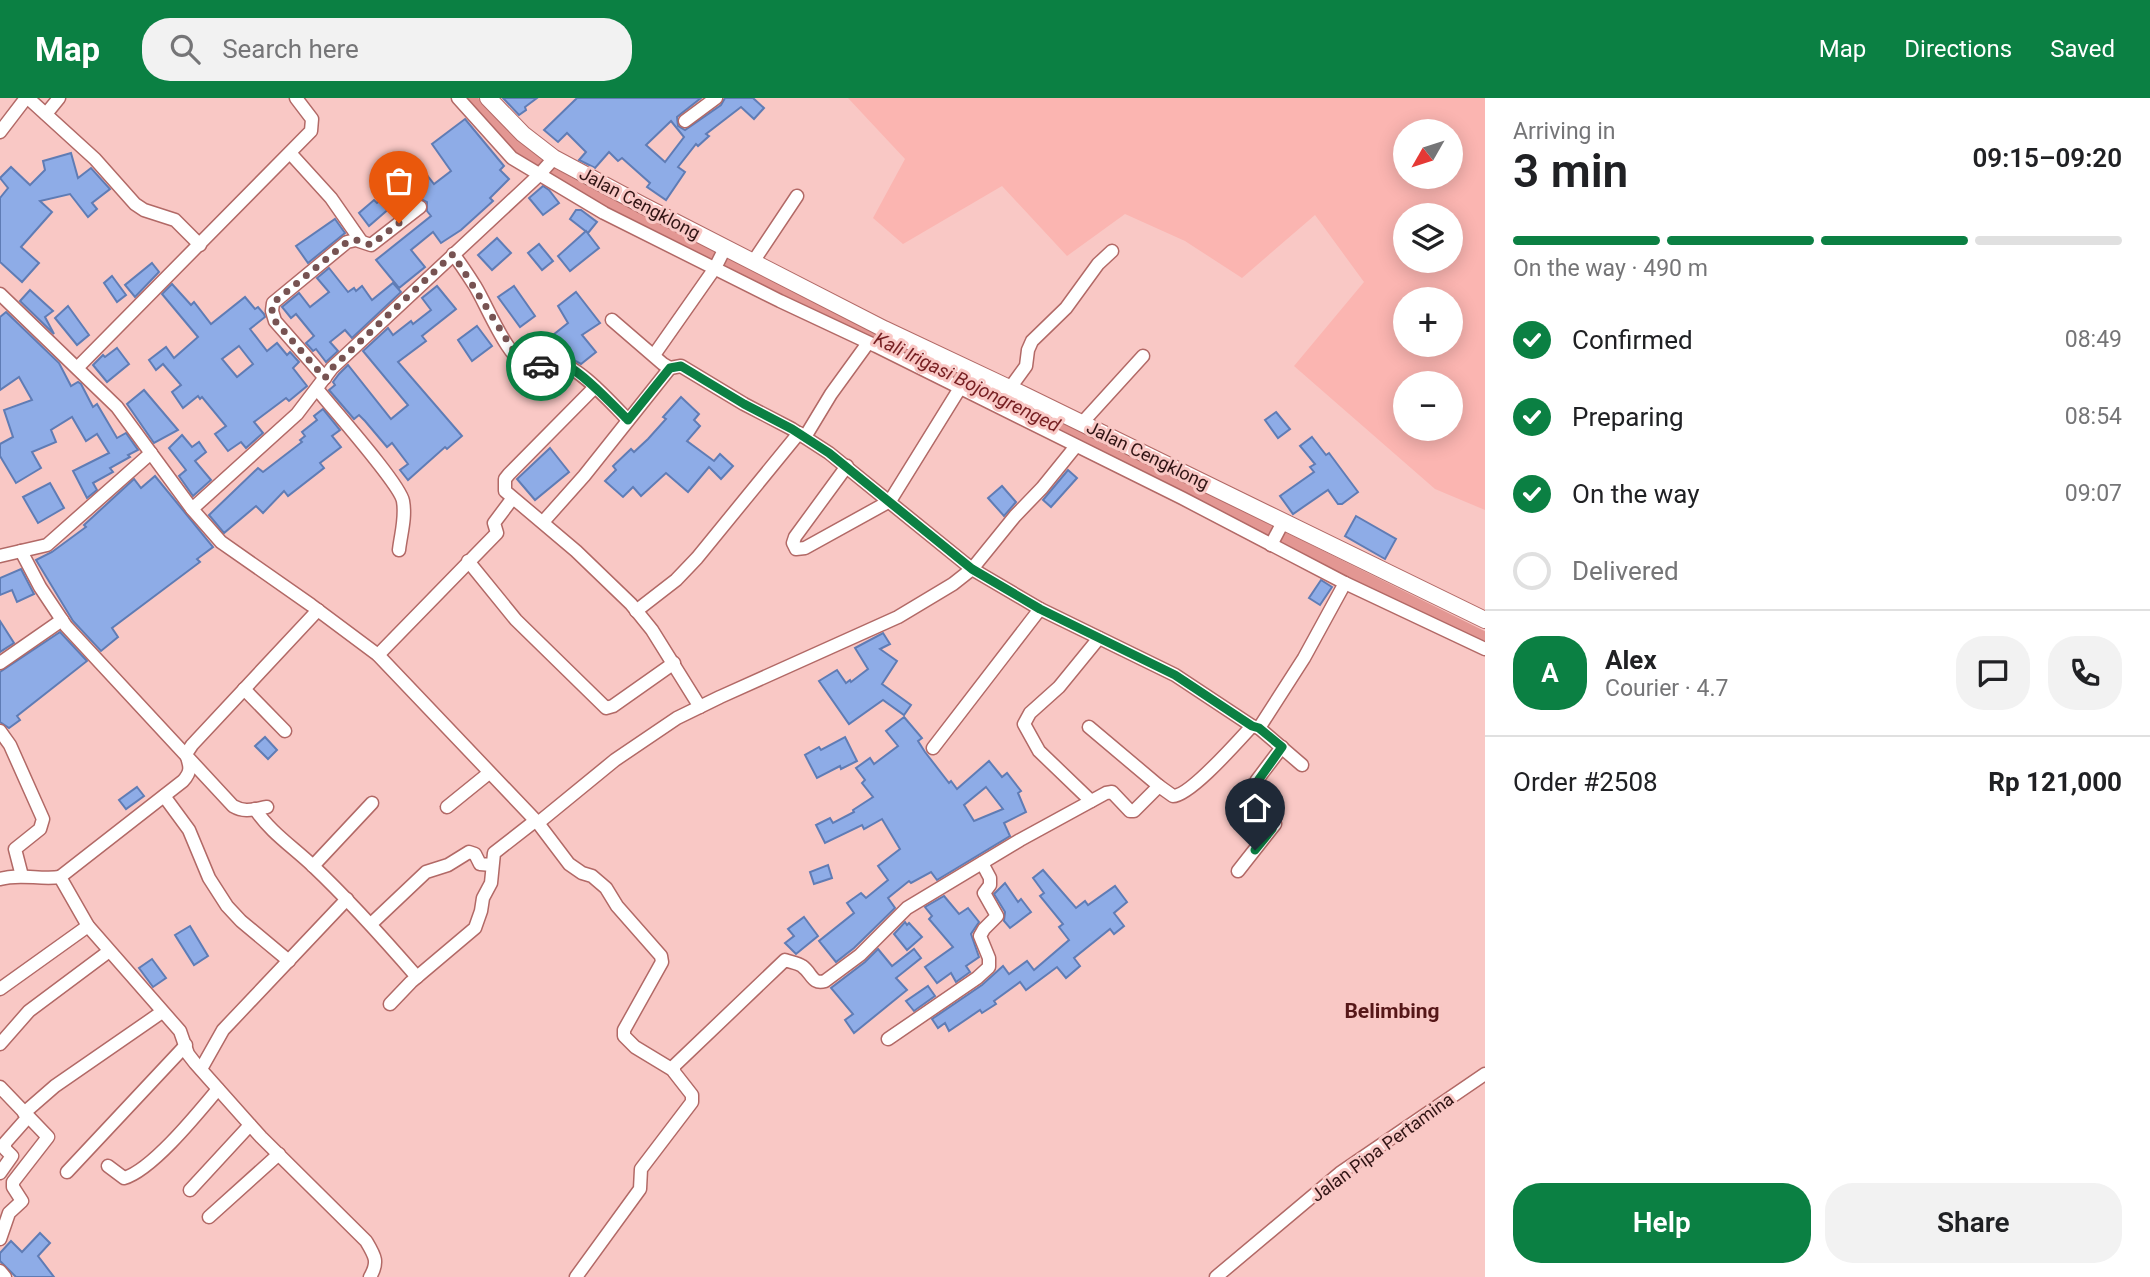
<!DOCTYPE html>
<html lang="en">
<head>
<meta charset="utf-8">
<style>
  :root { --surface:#fff; --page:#f2f2f2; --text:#202124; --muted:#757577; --line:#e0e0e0; --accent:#0b8043 }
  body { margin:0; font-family:Roboto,sans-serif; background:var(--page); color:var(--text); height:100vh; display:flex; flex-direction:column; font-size:26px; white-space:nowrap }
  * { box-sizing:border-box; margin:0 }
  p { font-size:23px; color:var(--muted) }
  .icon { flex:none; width:38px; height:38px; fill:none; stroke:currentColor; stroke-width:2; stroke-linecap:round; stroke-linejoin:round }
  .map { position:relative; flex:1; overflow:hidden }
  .details { display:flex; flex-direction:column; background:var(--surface); width:665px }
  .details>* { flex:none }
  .needle { width:46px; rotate:231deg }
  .buttons { position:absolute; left:1393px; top:21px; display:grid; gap:14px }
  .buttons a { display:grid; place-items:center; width:70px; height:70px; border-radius:50%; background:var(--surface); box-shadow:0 4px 18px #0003; font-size:35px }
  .pin { position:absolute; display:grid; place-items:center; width:60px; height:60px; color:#fff; margin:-72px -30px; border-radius:50% 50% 50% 0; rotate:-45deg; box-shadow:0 0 7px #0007 }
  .pin .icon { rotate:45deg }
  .courier { position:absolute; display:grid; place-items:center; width:70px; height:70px; margin:-35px; border:5px solid #0b8043; border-radius:50%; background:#fff; color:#222; box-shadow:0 2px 9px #0007 }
  .head em { font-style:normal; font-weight:600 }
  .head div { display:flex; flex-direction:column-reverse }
  .head { display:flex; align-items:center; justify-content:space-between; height:119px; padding:0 28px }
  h1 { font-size:46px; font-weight:600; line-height:52px }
  .bar { display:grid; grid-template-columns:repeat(4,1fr); gap:10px 7px; align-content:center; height:84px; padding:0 28px }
  .bar i { height:9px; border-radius:5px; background:var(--line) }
  .bar .selected { background:var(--accent) }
  .bar p { grid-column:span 4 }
  .line { display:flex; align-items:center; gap:18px; padding:0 28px; border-top:2px solid var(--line) }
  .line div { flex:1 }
  .round { display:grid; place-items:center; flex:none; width:74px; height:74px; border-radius:28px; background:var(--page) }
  ol { padding:0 28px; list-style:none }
  li { display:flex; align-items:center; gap:21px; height:77px }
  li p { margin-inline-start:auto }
  li .icon { padding:7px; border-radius:50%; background:var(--accent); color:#fff; stroke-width:4 }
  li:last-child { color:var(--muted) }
  li i { width:38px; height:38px; border:4px solid var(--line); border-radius:50% }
  .action { display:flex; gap:14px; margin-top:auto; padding:14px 28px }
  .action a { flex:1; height:80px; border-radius:28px; background:var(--accent); color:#fff; font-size:28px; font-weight:600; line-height:80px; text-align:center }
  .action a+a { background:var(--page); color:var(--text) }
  header { display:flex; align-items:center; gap:42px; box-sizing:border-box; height:98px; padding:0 35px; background:var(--accent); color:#fff }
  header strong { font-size:33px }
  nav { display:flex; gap:38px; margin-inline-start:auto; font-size:24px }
  .search { width:490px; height:63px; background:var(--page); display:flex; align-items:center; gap:18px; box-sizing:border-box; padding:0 24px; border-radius:28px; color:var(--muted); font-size:26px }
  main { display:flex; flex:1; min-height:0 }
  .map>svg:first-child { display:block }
  .built { fill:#fbb5b1; fill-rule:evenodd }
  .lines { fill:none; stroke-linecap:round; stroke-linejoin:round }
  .canal { stroke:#e39793; stroke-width:14 }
  .building { fill:#8eace7; stroke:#5f7cb5; stroke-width:2; fill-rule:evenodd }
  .street-casing { stroke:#b26966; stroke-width:15 }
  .secondary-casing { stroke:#b26966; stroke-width:18 }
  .street { stroke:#fff; stroke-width:12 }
  .secondary { stroke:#fff; stroke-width:16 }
  .done { stroke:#775352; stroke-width:7; stroke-dasharray:0 12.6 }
  .route { stroke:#0b8043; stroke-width:9 }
  .labels { text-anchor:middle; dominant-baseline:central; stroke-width:6; stroke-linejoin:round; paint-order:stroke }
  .street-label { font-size:18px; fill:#311414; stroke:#f9c8c5 }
  .water-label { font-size:19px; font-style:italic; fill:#771f22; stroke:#f9c8c5 }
  .quarter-label { font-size:21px; font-weight:bold; fill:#561718; stroke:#f9c8c5 }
</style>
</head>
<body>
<header>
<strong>Map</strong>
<div class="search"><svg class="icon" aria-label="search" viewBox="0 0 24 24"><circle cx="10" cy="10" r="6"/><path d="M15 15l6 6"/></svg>Search here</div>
<nav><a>Map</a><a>Directions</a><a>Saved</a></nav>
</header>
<main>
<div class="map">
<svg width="1485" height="1179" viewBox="0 0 1485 1179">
  <rect width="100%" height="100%" fill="#f9c8c5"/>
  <path class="built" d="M848,0h637v412l-50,-21 -141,-123 70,-84 -49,-67 -73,63 -57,-37 -60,-27 -58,42 -65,-70 -99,58 -30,-26 32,-59zM1405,33h46v46h-46zM1405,117h46v46h-46zM1405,201h46v46h-46zM1405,285h46v46h-46z"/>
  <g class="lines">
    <polyline class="canal" points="468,0 545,73 576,90 1485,541"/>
  </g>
  <g class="building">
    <polygon points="503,0 537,0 525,9 526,12 519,17"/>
    <path d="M577,0h124l-24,19 1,9 7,4 36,-25 4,-7h28l11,10 -10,11 -13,-12 -35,27 3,2 -11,10 -2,-2 -18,23 7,5 -19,28 -19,-13 3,-4 -28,-25 -4,3 -9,-9 -14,16 -16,-8 7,-8 -19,-19 -9,9 -14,-12zM671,23l13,16 -19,25 -19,-17z"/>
    <polygon points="465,21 504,68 500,72 509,81 490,100 493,103 461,132 441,145 433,134 411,152 425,169 399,190 376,162 431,118 427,113 427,104 415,98 395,114 391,109 369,128 359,115 374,102 377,105 409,80 406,77 419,67 434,86 451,73 432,46"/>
    <polygon points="71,55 78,80 91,70 110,91 92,105 97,111 88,119 70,96 40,103 52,114 21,149 39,165 22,184 0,164 0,100 8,90 0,80 11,69 30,87 45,72 43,63"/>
    <polygon points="543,88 549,92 559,105 543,117 529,100"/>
    <polygon points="576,112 581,112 597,124 588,135 570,121"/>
    <polygon points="335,121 345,135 308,165 296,148"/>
    <polygon points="586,133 599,150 570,173 558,158"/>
    <polygon points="497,140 511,155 492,172 478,157"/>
    <polygon points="539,146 553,163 542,172 528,155"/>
    <polygon points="152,165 159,174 135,199 125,187"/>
    <polygon points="329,170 348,194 354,190 356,193 362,188 372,202 393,185 401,194 352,240 345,232 330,244 338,253 326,264 316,251 313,253 306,245 314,238 296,216 291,220 282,209 299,195 310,209 329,194 317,180"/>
    <polygon points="112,178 126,197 117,204 104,185"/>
    <path d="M172,186l19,21 3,-3 17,22 34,-27 10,12 3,-2 6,7 1,3 -15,12 17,22 10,-8 10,12 3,-3 9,10 -6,6 14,18 -18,15 -3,-3 -32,24 9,11 -17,15 -5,-6 -13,9 -13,-17 11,-8 -24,-29 -2,2 -2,-3 -15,12 -11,-16 9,-7 -18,-21 -7,6 -7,-10 17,-13 8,11 24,-21 -36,-43zM239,248l14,18 -16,13 -15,-18z"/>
    <polygon points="437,188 456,211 422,238 426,243 398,264 462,338 447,351 445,349 408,382 400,372 408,366 392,345 387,349 365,323 359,317 354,321 329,292 335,287 333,284 339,276 348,267 391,321 408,307 363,253 388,230 393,237 411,223 413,226 431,212 422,200"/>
    <polygon points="514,188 535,218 520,229 498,199"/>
    <polygon points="30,192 53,213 45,219 54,236 20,203"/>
    <polygon points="576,194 600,225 582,237 596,254 581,266 568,259 553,237 568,225 558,208"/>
    <polygon points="68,208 89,237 77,247 55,220"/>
    <polygon points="6,214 59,265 71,288 78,284 81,286 93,309 97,306 117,340 126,335 138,352 128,357 130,359 110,370 113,374 93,385 97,392 87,400 73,373 109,355 97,336 86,343 72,319 51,332 56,344 32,354 41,370 16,385 0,358 0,346 13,339 4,312 32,302 19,279 0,292 0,219"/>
    <polygon points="477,228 492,248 472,263 458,242"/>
    <polygon points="117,250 129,266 107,284 93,267 103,257 105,259"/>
    <polygon points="144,292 178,332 154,345 127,306"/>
    <polygon points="681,299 699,316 694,322 700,328 687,343 714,363 720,356 733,368 721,381 709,369 688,394 666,375 641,398 633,389 623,399 605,383 616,372 613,368 631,351 634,354 648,341 666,321 663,319"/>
    <polygon points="323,311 340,332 332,338 341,349 320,365 324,370 288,398 284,393 263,415 256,408 224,435 209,417 258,370 263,374 302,344 300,342 305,338 302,334 317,322 314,318"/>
    <polygon points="1276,314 1290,331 1278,340 1265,322"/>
    <polygon points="182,337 192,349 199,344 206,354 195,363 211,382 193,398 179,378 186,372 169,350"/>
    <polygon points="1312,339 1326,357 1329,355 1358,394 1342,406 1338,406 1328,392 1293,416 1280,398 1314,374 1310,369 1315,366 1300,348"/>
    <polygon points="550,350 569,374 535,402 517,381"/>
    <polygon points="1068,372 1077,380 1051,409 1043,402"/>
    <polygon points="155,378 213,449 197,461 200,464 112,530 118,539 101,553 73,523 36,462 52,454 86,429 84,427 134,381 141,390"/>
    <polygon points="50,385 64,410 38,425 23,399"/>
    <polygon points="1002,388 1016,404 1004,418 988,400"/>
    <polygon points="1356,418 1396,441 1385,461 1345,438"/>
    <polygon points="21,471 34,496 17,504 12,492 0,497 0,480"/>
    <polygon points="1321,482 1332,489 1320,507 1309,500"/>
    <polygon points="0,523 14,545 0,554"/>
    <polygon points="60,534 87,563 17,618 20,622 9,630 0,624 0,574"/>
    <polygon points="883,535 890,546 880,551 897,563 882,586 911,607 904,617 883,602 849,626 819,583 837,572 846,585 850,582 851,584 868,571 855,550"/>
    <path d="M904,619l18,21 -4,3 7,11 24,31 2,-2 6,8 32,-28 13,16 5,-4 14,18 -3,2 8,19 -22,11 6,13 -73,44 -6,-8 -20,11 -2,-2 -21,17 7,10 -41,40 -18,14 -17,-21 35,-28 -7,-10 14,-10 5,5 22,-18 -10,-14 22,-17 -18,-30 -18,10 -2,-4 -37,18 -9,-18 14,-7 3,5 21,-11 -1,-2 20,-13 -11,-14 3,-3 -9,-12 14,-10 4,6 24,-18 -12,-15zM986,689l17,22 -29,12 -10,-16z"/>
    <polygon points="265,639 277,652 268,661 255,648"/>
    <polygon points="845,639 857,663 841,671 840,668 817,680 805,657 819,649 821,652"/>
    <polygon points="137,689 144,698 126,711 119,702"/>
    <polygon points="828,767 832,780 814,786 810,774"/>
    <polygon points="1043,772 1076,810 1085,803 1088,807 1115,788 1127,804 1114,815 1124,828 1114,836 1110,831 1074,860 1080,868 1066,880 1057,869 1026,892 1020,884 994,903 996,906 982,915 980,912 949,933 945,925 938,930 932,921 982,887 1003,868 1009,876 1027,863 1034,872 1069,842 1059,829 1063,826 1040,798 1044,795 1033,780"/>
    <polygon points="1005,785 1018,804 1021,801 1031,814 1010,830 1004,823 1005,814 994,796"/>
    <polygon points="944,798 959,816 968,810 979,824 971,836 979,859 966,868 970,874 956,884 951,875 937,885 925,869 953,849 929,821 932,818 925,809"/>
    <polygon points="804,819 818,838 796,856 785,845 794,838 788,831"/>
    <polygon points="905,824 907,827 909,825 922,839 907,852 894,836"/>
    <polygon points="190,828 208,858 194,867 175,837"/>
    <polygon points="878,851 892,868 914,851 921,860 896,880 907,892 854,935 845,922 853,916 831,890 865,864"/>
    <polygon points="152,861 166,880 153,889 139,870"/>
    <polygon points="928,888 935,898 914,913 906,903"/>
    <polygon points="40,1135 50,1145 38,1158 54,1179 16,1179 0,1163 0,1155 11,1143 22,1154"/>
  </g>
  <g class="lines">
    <defs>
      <g id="street">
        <polyline points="28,0 95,61 135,106 144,112 175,122 200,147"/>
        <polyline points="458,0 512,60 604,115 780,203 876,248 1182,400 1345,485 1485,551"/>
        <polyline points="46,16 59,0"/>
        <polyline points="685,23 716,0"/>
        <polyline points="0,34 26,0"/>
        <polyline points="291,56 331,100 361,143"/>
        <path d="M453,156c8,10 15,21 22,32 14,23 32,73 58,85 6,-4 13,-9 20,-9 21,-2 61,44 75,58"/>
        <polyline points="753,164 797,98"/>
        <polyline points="0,196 117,309 192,411 297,316 332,270 539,77 554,60"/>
        <polyline points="612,222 663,266 670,270 681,268 744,306 792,331 829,355 972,471 1040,511 1175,577 1252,628 1259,630"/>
        <polyline points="654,257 715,170 725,150"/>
        <polyline points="78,269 311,33 312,21 296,0"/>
        <polyline points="325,280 275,223 272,213 273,205 347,144 356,142 371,147 420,109"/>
        <polyline points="595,289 509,376 505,381 505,393 576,453 631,506 652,532 700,609"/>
        <polyline points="1010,290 1026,268 1028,252 1032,243 1066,210 1098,166 1112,153"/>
        <path d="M317,291c15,19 83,95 86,112 3,17 -2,32 -4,49"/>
        <polyline points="1082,325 1143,258"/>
        <polyline points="805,339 831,296 868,245"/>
        <polyline points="847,368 795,439 793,445 796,451 805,450 890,403 960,290"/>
        <polyline points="192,411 221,444 311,507 378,557 538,725 569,766 582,775 592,778 606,790 617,808 661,858 662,864 624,932 624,938 635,949 673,972"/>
        <polyline points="543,424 584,378 670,270"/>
        <polyline points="1271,447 1283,424"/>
        <path d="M21,453l19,36 26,39 167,180c12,7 21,3 34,1"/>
        <polyline points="0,458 47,447 151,355"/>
        <polyline points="468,463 516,522 606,610 613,608 674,565"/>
        <path d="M318,512l-126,135 -6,9c4,12 6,17 -3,27l-123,96 28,49 92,105 8,23 7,9 66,74 105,104c9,15 13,21 4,36"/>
        <polyline points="636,513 676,482 697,460 799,335"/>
        <polyline points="378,557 497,435 494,425 512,401"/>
        <polyline points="0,565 62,522"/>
        <polyline points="244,591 285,633"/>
        <polyline points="1089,629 1159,688"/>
        <polyline points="0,633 10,647 43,721 40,731 15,751 22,778"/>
        <polyline points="933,650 1040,511"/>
        <polyline points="1302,667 1259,630 1304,560 1345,485"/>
        <polyline points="164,698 189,732 209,780 227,808 241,823 289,863"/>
        <polyline points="1091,703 1039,653 1024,626 1030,615 1059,589 1099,540"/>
        <polyline points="447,709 489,675"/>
        <path d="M255,711c15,23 38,38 58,57 37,35 71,73 104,111"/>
        <polyline points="538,725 615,662 677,620 720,599 898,519 953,486 972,471 1015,418 1042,390 1076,348"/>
        <polyline points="313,768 372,705"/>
        <path d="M1238,773l37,-47c-2,-13 -18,-20 -24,-31l6,-13 25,-33"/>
        <path d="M0,781c20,-6 40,1 60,-2"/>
        <polyline points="371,826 426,774 448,767 469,754 475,756 480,766 492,767"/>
        <polyline points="0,891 88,828"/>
        <polyline points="390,906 411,884 475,830 481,813 483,800 491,785 494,755 535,723"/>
        <polyline points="888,941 977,880 989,869 989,860 980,838 984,831 997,818 984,795 990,787 990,780 982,765"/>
        <polyline points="0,946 29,913 108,854"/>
        <polyline points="201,971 223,932 347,801"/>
        <polyline points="0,989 48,1039 13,1084 13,1089 22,1103 9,1115 0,1141"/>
        <polyline points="24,1015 55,988 162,914"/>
        <path d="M108,1068l16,12c28,-8 74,-65 94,-89"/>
        <polyline points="67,1074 186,947"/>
        <polyline points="0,1075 12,1058 5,1051 5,1045 28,1019"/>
        <polyline points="190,1092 250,1027"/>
        <polyline points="209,1119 279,1056"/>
        <polyline points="0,1173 5,1179"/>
        <path d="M576,1179l64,-88 1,-20 51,-67v-7l-18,-23v-6l111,-106c5,2 13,3 17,6 10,7 10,19 23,15l35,-26 47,-47 113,-68 86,-47 6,-1 18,19h4l25,-25 14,10c17,0 65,-55 79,-70"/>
        <polyline points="1216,1179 1340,1075 1485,976"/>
      </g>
      <polyline id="secondary" points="488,0 523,36 554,60 642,107 884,231 1022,296 1485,522"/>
    </defs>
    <use href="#street" class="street-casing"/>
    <use href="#secondary" class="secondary-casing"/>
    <use href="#street" class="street"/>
    <use href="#secondary" class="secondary"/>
  </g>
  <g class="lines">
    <polyline class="done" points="399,125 371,147 356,142 347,144 273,205 272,213 275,223 325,280 332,270 453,156 520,263 533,273 541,268"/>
    <path class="route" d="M541,268c5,-3 11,-5 17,-4 18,3 56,44 70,58l42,-52 11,-2 63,38 48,25 37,24 143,116 68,40 135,66 77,51 7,2 23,19 -30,42c0,13 16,21 23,32l-3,8 -17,21"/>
  </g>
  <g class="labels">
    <g class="street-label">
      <text transform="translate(640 105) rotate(28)">Jalan Cengklong</text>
      <text transform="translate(1148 357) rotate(26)">Jalan Cengklong</text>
      <text transform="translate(1382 1049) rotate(-36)">Jalan Pipa Pertamina</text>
    </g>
    <g class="water-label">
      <text transform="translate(967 284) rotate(26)">Kali Irigasi Bojongrenged</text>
    </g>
    <g class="quarter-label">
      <text x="1392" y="913">Belimbing</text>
    </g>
  </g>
</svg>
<div class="buttons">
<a><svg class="needle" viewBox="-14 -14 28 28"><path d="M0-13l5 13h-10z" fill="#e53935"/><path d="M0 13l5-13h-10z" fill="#757577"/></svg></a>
<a><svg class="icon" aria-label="layers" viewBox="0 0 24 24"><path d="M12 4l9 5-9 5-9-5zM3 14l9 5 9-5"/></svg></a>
<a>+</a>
<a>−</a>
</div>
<div class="pin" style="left:399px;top:125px;background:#ea580c"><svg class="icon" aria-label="bag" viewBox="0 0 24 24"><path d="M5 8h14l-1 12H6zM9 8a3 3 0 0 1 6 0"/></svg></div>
<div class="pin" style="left:1255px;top:752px;background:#1f2937"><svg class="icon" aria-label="home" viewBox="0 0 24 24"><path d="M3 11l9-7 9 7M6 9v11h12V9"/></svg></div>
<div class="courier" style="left:541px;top:268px"><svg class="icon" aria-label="car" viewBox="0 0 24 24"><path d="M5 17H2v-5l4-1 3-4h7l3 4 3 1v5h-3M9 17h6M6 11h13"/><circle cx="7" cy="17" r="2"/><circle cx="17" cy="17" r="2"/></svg></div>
</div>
<section class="details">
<div class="head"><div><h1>3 min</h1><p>Arriving in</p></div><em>09:15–09:20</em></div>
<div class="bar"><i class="selected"></i><i class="selected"></i><i class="selected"></i><i></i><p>On the way · 490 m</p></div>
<ol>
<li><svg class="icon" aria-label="check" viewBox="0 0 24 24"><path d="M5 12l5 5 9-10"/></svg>Confirmed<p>08:49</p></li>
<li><svg class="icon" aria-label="check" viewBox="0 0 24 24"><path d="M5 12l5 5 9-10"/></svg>Preparing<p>08:54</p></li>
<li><svg class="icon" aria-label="check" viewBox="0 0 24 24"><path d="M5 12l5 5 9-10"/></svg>On the way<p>09:07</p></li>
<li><i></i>Delivered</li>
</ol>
<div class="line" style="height:126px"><b class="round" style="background:var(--accent);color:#fff">A</b><div><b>Alex</b><p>Courier · 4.7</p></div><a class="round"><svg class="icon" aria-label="chat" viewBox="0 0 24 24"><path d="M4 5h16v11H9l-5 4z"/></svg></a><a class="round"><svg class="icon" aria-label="phone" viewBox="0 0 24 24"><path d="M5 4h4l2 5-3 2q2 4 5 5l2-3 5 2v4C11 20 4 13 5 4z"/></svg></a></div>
<div class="line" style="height:91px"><div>Order #2508</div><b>Rp 121,000</b></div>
<div class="action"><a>Help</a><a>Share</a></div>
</section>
</main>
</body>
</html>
